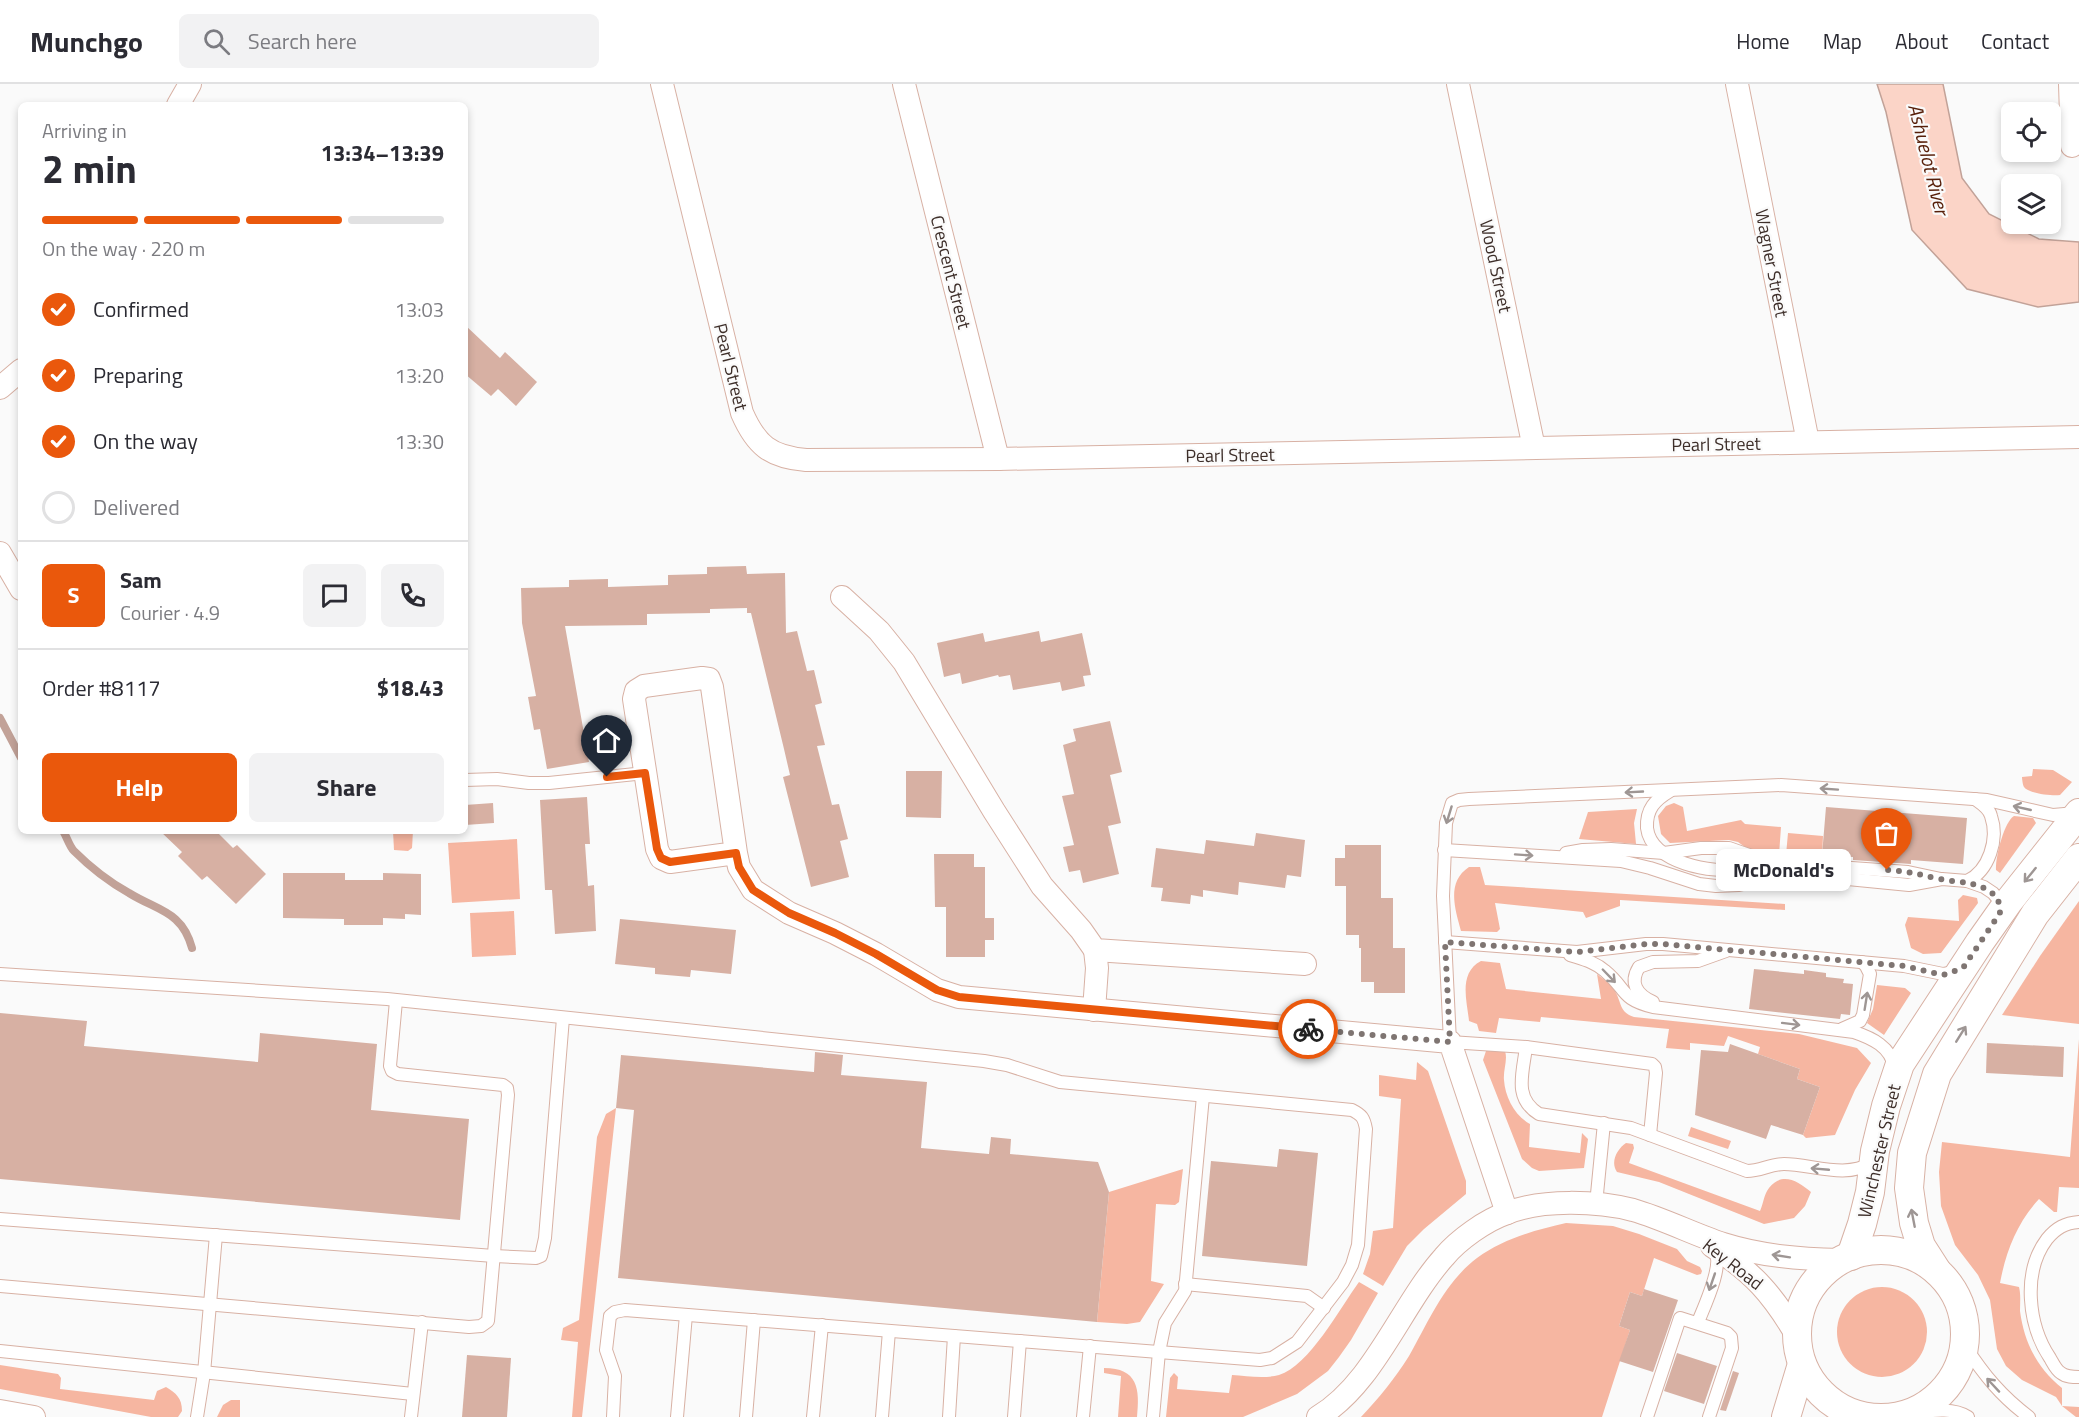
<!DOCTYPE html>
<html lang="en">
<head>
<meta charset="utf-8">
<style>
  :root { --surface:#fff; --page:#f2f2f3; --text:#2b2b33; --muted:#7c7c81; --line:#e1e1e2; --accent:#ea580c }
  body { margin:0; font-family:"Titillium Web",sans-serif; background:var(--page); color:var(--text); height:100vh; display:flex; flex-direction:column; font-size:22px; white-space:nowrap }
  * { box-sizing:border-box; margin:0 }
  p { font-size:20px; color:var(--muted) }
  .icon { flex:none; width:33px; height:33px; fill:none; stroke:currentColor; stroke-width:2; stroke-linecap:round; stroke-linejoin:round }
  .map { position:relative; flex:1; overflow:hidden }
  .details { position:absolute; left:18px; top:18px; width:450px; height:732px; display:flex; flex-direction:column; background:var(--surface); border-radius:9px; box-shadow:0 3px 9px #0003 }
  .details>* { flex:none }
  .fabs { position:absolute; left:2001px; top:18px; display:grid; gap:12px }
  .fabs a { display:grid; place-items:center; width:60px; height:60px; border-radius:9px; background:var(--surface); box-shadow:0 3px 9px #0003; font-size:30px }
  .pin { position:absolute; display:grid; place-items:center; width:51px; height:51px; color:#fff; margin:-62px -26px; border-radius:50% 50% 50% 0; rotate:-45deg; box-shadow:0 0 6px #0007 }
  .pin .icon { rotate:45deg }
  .courier { position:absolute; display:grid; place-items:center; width:60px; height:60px; margin:-30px; border:4px solid #ea580c; border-radius:50%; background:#fff; color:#222; box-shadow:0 2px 8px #0007 }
  .bubble { position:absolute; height:42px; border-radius:9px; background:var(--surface); box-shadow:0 3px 9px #0003; font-size:20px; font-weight:700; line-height:42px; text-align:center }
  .head em { font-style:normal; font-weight:700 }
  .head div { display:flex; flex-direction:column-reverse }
  .head { display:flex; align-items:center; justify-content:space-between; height:102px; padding:0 24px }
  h1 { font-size:39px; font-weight:700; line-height:45px }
  .bar { display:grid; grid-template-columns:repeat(4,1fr); gap:9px 6px; align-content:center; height:72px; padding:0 24px }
  .bar i { height:8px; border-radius:4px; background:var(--line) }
  .bar .selected { background:var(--accent) }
  .bar p { grid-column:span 4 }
  .line { display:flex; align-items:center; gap:15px; padding:0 24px; border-top:2px solid var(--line) }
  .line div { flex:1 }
  .round { display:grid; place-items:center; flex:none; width:63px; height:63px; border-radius:9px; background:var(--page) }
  ol { padding:0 24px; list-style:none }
  li { display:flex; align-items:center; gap:18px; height:66px }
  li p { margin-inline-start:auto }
  li .icon { padding:6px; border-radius:50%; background:var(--accent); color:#fff; stroke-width:4 }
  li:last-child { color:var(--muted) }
  li i { width:33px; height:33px; border:3px solid var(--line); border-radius:50% }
  .cta { display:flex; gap:12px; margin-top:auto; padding:12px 24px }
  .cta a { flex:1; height:69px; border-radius:9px; background:var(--accent); color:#fff; font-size:24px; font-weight:700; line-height:69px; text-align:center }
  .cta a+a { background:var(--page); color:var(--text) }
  header { display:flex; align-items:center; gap:36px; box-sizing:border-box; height:84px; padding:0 30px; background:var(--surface); border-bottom:2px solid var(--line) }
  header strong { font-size:28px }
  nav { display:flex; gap:33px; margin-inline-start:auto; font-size:21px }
  .search { width:420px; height:54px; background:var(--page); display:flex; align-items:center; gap:15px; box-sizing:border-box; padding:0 21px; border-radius:9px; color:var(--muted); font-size:22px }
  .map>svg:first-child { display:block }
  .green { fill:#f6b6a1 }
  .water { fill:#fbd4c7; stroke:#c2a298; stroke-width:1.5 }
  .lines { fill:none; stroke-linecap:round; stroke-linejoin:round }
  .stream { stroke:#c2a298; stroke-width:8 }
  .building { fill:#d7b0a3 }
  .service-casing { stroke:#d8b1a4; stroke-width:14 }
  .minor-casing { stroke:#d8b1a4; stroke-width:24 }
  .tertiary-casing { stroke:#d8b1a4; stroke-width:30 }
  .service { stroke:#fff; stroke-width:12 }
  .minor { stroke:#fff; stroke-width:22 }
  .tertiary { stroke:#fff; stroke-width:28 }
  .oneway { stroke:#9e9694 }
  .done { stroke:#7f7572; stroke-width:6; stroke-dasharray:0 10.8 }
  .route { stroke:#ea580c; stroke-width:8 }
  .labels { text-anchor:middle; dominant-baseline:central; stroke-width:4.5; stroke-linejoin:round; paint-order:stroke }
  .street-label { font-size:18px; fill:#3d2e29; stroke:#fafafa }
  .water-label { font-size:20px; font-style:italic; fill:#571f09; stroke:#fafafa }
</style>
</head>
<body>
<header>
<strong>Munchgo</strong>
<div class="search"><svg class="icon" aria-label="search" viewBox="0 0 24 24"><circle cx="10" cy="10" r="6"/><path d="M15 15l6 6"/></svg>Search here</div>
<nav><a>Home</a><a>Map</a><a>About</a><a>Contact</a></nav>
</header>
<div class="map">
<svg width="2079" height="1333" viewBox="0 0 2079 1333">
  <rect width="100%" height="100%" fill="#fafafa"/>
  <g class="green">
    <path d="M2033,685l20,1 19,12 -12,13c-7,1 -31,-1 -36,-8 -1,-1 -2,-8 -2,-10l10,-1z"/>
    <polygon points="1674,719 1683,723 1687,747 1741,736 1745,740 1781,743 1779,771 1752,768 1738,758 1729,756 1670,759 1661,750 1658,732 1666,722"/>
    <polygon points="1637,725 1634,739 1636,760 1579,755 1588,728"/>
    <path d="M2014,732l19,2 3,5 -36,50 -4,-3c-1,-12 8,-48 18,-54z"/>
    <polygon points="393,747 413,747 412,764 408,767 394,766"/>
    <polygon points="1788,749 1823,752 1822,774 1786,771"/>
    <polygon points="517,755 520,815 452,819 448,759"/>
    <path d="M1469,783h11l5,18 300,19v6l-165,-10v6l-34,12 -3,-6 -88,-9 5,26 -3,3 -36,-1c-6,-22 -15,-49 8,-64z"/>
    <polygon points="1963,811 1977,814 1978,819 1941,869 1923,870 1911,864 1905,841 1908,833 1959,837 1958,816"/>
    <polygon points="2079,817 2079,940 2002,931 2040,872"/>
    <polygon points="514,827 516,871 472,873 470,829"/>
    <path d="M1481,877l19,2 6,26 95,10 -4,-25c6,5 14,10 18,17 7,12 4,21 19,26l165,17 58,14 14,15 -16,27 -20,45 -29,3 -3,-3 17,-48 -23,-8 3,-10 -42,-15 2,-7 -32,-11 -4,10 -34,-3v7l-24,-2 3,-19 -128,-12 -1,5 -41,-4 -3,15 -17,-2 -2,-7 -8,-3c-2,-20 -11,-48 12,-60z"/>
    <polygon points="1877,901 1905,904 1911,909 1884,951 1867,939 1873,925"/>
    <path d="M2079,955v149l-20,-1 -2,25h-3l-15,-13c-22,24 -33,52 -39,84l19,4c2,8 1,16 1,24 4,31 17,57 42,77v18l17,1v10h-3l-14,-11 -6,-9 -34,-17 -16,-14 -9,-17 -7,-49 -12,-25 -23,-30 -14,-39 -2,-34 3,-30 128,15z"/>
    <path d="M1498,964l7,3c3,9 -2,19 -1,29 1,17 11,36 26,44l-1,23 51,6 2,-20 6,6 -4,29 -45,3 -7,-3 -10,-9 -39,-99 3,-9z"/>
    <polygon points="1417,978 1428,987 1466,1097 1466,1110 1424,1145 1407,1162 1383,1202 1363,1190 1370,1170 1373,1147 1393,1144 1401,1015 1379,1012 1379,991 1416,996"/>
    <polygon points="616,1024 582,1333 572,1333 578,1258 561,1256 563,1244 579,1236 597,1053 606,1030"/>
    <polygon points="1691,1043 1731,1057 1728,1065 1688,1052"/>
    <path d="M1626,1059l7,1 1,4 -5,15 131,48c3,-6 4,-17 9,-23 13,-17 29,-7 42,4l-6,14 -11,12 -30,6 -105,-42 -42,-10c-7,-10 0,-23 9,-29z"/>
    <polygon points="1183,1085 1179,1118 1175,1121 1156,1120 1151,1197 1164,1200 1140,1238 1127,1240 1097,1238 1109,1108"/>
    <path d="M1566,1139l47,3 26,8 38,15 10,12 13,6 2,4 -1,3 -4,1 -43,-17 -12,38 -12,-4 -11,34 11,4 -28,87h-241c18,-19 34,-39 48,-61 20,-35 35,-73 68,-98 26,-19 58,-28 89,-35z"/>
    <path d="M1359,1198l19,11 -27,47 -12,17 -11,14 -31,23 -54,23h-77l4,-39 4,-5 4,4 -1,12 52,4 3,-18c15,1 32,4 47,0 30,-9 61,-67 80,-93z"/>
    <circle cx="1882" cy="1248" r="45"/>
    <path d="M0,1281l58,9 3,4 -1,11 94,11 3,-9 9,-4c10,6 16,11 16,24l-4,6h-27l-151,-28z"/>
    <path d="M1104,1284c34,0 36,21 33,49h-19l3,-41 -17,-3z"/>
    <polygon points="231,1316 240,1316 240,1333 217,1333 223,1321"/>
  </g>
  <polygon class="water" points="1877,0 1943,0 1962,94 1989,130 2039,155 2079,158 2079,218 2038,223 1967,205 1912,146 1886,28"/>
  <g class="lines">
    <g class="stream">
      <polyline points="0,634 21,674"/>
      <path d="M63,747c4,6 6,15 11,20 15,15 37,32 55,42 29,18 53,18 63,55"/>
    </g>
  </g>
  <g class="building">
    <polygon points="465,241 500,274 505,268 537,298 516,322 498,305 491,312 465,290"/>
    <polygon points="746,482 747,490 785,489 786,549 797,547 807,587 814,586 822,619 815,621 825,661 817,662 832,721 839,720 848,755 840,757 849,793 811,803 783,693 790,691 784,665 751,529 747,529 747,524 710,525 710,529 647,530 647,541 565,542 589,678 547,685 540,645 534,646 528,613 536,612 522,539 521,504 569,503 569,496 608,495 608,503 668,501 668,491 707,490 707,483"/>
    <polygon points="1039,547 1041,558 1082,549 1091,591 1083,592 1085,602 1062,607 1060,598 1013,606 1010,591 999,593 998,591 962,600 960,589 944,593 937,559 983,549 985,558"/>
    <polygon points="1110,637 1122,688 1110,691 1121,739 1108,742 1119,790 1083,799 1080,786 1069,788 1063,763 1074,761 1062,712 1074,710 1063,661 1076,657 1073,645"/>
    <polygon points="906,687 942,687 941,734 906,733"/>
    <polygon points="587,713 590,760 585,760 588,802 594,801 596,847 555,850 552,806 545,806 540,716"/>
    <polygon points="493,719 494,739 465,741 465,721"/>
    <polygon points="1826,723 1967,734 1963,780 1911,776 1911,780 1853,776 1853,773 1822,771"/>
    <polygon points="160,747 216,747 233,764 237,761 266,790 236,820 207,792 202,796 178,772 182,768"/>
    <polygon points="1256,749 1305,756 1301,793 1287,791 1285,804 1239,798 1238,811 1203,806 1203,813 1191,811 1190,820 1161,817 1163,804 1151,803 1156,764 1204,770 1206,756 1254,762"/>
    <polygon points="1345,761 1381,761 1381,814 1393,814 1393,864 1405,864 1405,909 1374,909 1374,898 1361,898 1361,864 1359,864 1359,851 1346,851 1346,802 1335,802 1335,774 1345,774"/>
    <polygon points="934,770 974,770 974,783 985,783 985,834 994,834 994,856 985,856 985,873 946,873 946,823 935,823"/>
    <polygon points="283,789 345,789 345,796 383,796 383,789 421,790 421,831 405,830 405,835 383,834 383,841 344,841 344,835 283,834"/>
    <polygon points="620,835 736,846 731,890 691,886 690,893 655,890 655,884 615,880"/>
    <polygon points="1754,885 1804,890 1804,886 1826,889 1826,893 1844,895 1843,899 1853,900 1850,931 1841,930 1840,935 1749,925"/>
    <polygon points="0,929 87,937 84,962 258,978 260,949 377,960 371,1026 469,1035 460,1136 0,1095"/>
    <polygon points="1987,959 2064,963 2063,993 1986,989"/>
    <polygon points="1730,960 1800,985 1797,995 1820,1003 1803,1051 1771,1041 1766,1055 1695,1031 1701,966 1728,968"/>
    <polygon points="815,968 843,971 841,991 927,998 921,1064 989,1070 991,1053 1011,1055 1010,1070 1098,1078 1109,1108 1097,1238 618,1194 634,1026 616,1024 621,971 814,988"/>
    <polygon points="1279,1065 1318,1069 1307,1182 1202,1172 1211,1077 1277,1083"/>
    <polygon points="1644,1205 1678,1216 1653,1288 1619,1277 1630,1246 1619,1242 1630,1208 1642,1212"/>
    <polygon points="1677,1269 1717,1282 1704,1320 1664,1307"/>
    <polygon points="467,1271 511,1274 507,1333 462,1333"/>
    <polygon points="1733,1287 1739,1289 1726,1327 1720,1326"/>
  </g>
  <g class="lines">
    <defs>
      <g id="service">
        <polyline points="465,696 497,695 529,699 549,699 645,689"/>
        <path d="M1670,707c-15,9 -24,18 -23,37 4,35 66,46 94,41 9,-1 18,-5 27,-7"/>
        <polyline points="1444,766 1621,777 1650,784 1699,800 1716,802 1739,801 1784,791 1807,791 1909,801 1942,795 1967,797 1984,803 1993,809 1998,815 2000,824"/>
        <polyline points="1566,769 1583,766 1611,765 1664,769 1701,764 1729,764 1769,778 1908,788 1941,795"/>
        <path d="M1967,797c22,-10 32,-42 24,-65 -2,-8 -9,-12 -16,-17"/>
        <polyline points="1445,858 1577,868 1646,860 1663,860 1904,882 1943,890 1957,887"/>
        <path d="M1570,871c12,4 25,7 35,16 22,18 15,28 48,36l201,25c18,6 37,15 40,35"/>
        <path d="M0,890l387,25 597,62 23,4 53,17 292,28c10,5 12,8 14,19l-8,116 -6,20 -9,17 -46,60 -25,16 -12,2 -635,-50 -10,2 -5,4 -4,34 9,26 -2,41"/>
        <path d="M1653,918c-16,-7 -24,-19 -14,-35l14,-5 45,-1 28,-10"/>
        <polyline points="1842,945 1860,937 1863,931 1870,890 1866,882 1862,878"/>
        <path d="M1526,963c-3,26 -13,51 13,67l92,14 116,43c13,0 24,-7 37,-7 27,0 62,15 87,-1"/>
        <polyline points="1650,1051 1656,989 1655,983 1652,980 1526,963 1450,958 1443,812 1446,739 1452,719 1459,716 1469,715 1781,701 1987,716 2053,731 2076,729"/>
        <polyline points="1596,1120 1604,1039"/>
        <polyline points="0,1135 494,1172 536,1174 541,1172 545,1154 563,934"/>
        <path d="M2079,1138c-14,1 -23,6 -32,17 -25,33 -19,86 3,119 3,5 6,12 11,15 5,4 12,4 18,4"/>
        <polyline points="1185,1200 1307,1212 1324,1224"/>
        <polyline points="0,1202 469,1243 481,1242 488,1237 508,1011 507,1004 503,1001 398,990 392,987 390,982 396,917"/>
        <path d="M1698,1238c6,-15 27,-59 16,-72"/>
        <path d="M1965,1262c19,29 36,50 64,71"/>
        <polyline points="0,1267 413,1310"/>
        <path d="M1914,1329c17,-2 38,-6 54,4"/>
        <polyline points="197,1333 204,1289 216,1151"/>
        <polyline points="411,1333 422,1238"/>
        <polyline points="677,1333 686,1231"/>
        <polyline points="746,1333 754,1236"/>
        <polyline points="813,1333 822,1241"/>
        <polyline points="882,1333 889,1247"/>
        <polyline points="949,1333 954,1252"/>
        <polyline points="1014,1333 1020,1257"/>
        <polyline points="1083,1333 1090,1262"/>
        <polyline points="1153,1333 1159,1268 1165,1239 1185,1207 1203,1012"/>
        <polyline points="1647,1333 1680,1234 1727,1249 1731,1253 1732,1264 1709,1333"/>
      </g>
      <g id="minor">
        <path d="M662,0l80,329c14,32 28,44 64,47l192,-1 1081,-22"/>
        <polyline points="904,0 998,375"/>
        <polyline points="1458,0 1534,364"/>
        <polyline points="1737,0 1808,358"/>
        <polyline points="2070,0 2072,62"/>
        <polyline points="178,21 190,0"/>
        <polyline points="0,304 21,286"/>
        <polyline points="0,469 21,505"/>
        <polyline points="842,513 879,547 904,578 994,727 1042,802 1081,846 1095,866 1305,880"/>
        <polyline points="736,769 670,778 661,774 657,765 634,615 636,607 644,602 702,594 709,595 712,603 736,769 739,783 753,806 789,829 835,849 876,870 937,906 959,913 1450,958 1507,1129"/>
        <polyline points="1094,926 1097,884 1095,866"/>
        <path d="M1712,1162c41,26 61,49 85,90"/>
        <polyline points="0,1327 34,1333"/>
        <path d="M1318,1333c56,-33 83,-112 126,-160 14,-17 42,-37 63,-44 35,-14 90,-12 126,-3 31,9 60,24 90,34 38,12 77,15 117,16"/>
      </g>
      <g id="tertiary">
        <circle cx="1881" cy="1250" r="84"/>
        <polyline points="1851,1172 1862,1140 1870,1108 1875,1067 1886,1022 1900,980 1980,858 2009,817 2079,729"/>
        <polyline points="1937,1187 1921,1162 1914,1139 1909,1104 1912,1069 1937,990 2035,830 2079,774"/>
        <polyline points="1786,1333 1802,1280"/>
      </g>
    </defs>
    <use href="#service" class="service-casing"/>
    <use href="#minor" class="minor-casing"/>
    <use href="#tertiary" class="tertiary-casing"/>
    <use href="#service" class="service"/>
    <use href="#minor" class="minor"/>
    <use href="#tertiary" class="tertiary"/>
  </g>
  <defs><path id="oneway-shaft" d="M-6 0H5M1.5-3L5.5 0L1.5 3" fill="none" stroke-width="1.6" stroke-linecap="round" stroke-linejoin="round" transform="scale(1.5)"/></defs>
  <g class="oneway">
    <use href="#oneway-shaft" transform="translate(1829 705) rotate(-176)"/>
    <use href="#oneway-shaft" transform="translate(1634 708) rotate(177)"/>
    <use href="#oneway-shaft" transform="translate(2022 724) rotate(-167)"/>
    <use href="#oneway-shaft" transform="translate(1449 731) rotate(107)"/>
    <use href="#oneway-shaft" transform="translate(1524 771) rotate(4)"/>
    <use href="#oneway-shaft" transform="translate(2030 791) rotate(129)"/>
    <use href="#oneway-shaft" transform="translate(1609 892) rotate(46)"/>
    <use href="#oneway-shaft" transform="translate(1866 917) rotate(-81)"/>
    <use href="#oneway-shaft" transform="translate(1791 940) rotate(7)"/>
    <use href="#oneway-shaft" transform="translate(1961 950) rotate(-58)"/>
    <use href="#oneway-shaft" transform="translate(1820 1085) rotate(-175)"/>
    <use href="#oneway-shaft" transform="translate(1913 1134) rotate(-101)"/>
    <use href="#oneway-shaft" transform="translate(1781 1172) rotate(-171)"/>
    <use href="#oneway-shaft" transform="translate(1712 1198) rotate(109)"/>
    <use href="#oneway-shaft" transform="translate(1993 1301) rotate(-133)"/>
  </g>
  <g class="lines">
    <path class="done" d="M1308,945l142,13 -5,-100 132,10 69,-8h17l241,22 39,9 20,-7 37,-55 -2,-15c-20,-18 -33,-14 -58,-19 -18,-4 -34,-8 -53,-9"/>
    <polyline class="route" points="607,693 645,689 657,765 661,774 670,778 736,769 739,783 753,806 789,829 835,849 876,870 937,906 959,913 1308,945"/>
  </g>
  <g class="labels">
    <g class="street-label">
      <text transform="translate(1772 179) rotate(79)">Wagner Street</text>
      <text transform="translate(1496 182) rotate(78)">Wood Street</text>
      <text transform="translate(951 188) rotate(76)">Crescent Street</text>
      <text transform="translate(731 283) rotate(76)">Pearl Street</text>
      <text transform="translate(1716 360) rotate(-1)">Pearl Street</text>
      <text transform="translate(1230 371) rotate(-1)">Pearl Street</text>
      <text transform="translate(1879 1067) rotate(-77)">Winchester Street</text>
      <text transform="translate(1733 1180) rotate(38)">Key Road</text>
    </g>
    <g class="water-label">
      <text transform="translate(1929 75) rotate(76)">Ashuelot River</text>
    </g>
  </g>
</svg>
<div class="fabs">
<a><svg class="icon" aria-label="locate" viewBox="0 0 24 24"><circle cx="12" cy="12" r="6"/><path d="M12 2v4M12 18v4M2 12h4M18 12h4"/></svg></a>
<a><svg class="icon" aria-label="layers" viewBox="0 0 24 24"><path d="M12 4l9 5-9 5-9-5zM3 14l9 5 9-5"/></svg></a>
</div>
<div class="pin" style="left:1887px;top:786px;background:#ea580c"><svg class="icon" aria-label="bag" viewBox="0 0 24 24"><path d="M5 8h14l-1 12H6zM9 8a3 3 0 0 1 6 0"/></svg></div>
<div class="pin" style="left:607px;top:693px;background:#1f2937"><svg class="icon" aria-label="home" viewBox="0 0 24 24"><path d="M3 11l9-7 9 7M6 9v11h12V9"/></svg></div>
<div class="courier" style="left:1308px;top:945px"><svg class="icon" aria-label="bike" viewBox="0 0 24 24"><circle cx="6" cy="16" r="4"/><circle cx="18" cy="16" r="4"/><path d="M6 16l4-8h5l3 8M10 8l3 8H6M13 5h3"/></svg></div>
<div class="bubble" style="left:1716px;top:765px;width:135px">McDonald's</div>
<section class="details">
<div class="head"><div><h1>2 min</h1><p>Arriving in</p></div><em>13:34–13:39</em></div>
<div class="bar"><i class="selected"></i><i class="selected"></i><i class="selected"></i><i></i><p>On the way · 220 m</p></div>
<ol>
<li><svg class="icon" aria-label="check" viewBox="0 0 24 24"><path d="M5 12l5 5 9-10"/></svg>Confirmed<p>13:03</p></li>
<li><svg class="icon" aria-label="check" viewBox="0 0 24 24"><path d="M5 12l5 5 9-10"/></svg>Preparing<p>13:20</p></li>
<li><svg class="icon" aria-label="check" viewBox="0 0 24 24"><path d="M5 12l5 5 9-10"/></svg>On the way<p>13:30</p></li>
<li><i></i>Delivered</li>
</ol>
<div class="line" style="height:108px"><b class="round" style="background:var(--accent);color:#fff">S</b><div><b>Sam</b><p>Courier · 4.9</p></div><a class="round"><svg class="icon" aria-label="chat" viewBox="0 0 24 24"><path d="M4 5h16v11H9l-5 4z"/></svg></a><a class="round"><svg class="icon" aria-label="phone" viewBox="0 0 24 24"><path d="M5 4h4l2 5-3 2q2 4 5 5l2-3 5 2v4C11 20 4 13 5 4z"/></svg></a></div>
<div class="line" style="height:78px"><div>Order #8117</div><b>$18.43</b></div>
<div class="cta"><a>Help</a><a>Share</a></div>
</section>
</div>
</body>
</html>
